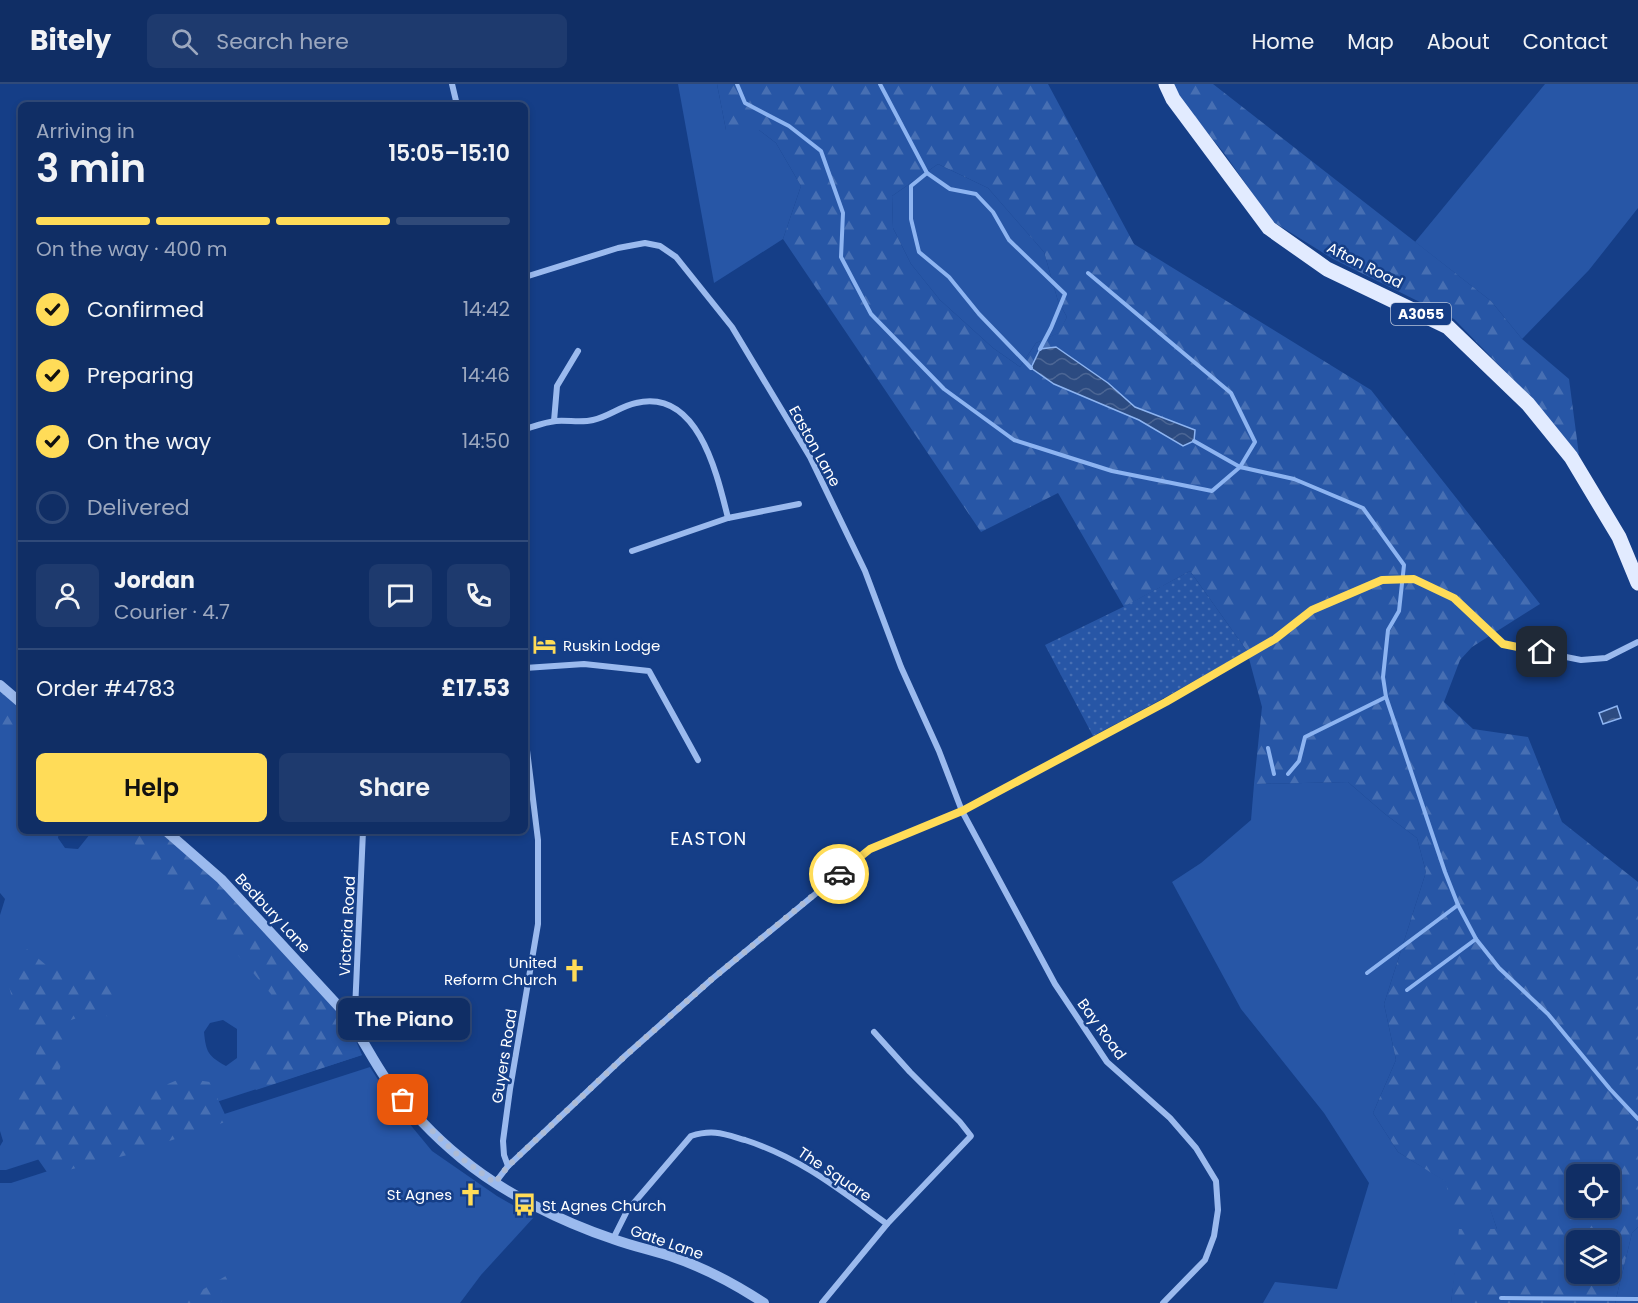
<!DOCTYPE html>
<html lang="en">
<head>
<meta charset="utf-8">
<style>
  :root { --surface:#102e65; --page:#1e3a6e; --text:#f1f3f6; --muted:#9ca8bf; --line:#304a79; --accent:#ffdc58 }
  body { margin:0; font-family:Poppins,sans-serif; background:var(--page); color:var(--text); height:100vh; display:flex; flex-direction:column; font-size:22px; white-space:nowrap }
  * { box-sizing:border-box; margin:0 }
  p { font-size:20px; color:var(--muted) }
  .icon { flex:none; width:33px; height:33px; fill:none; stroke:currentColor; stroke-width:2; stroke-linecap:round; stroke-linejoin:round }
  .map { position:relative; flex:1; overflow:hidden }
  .sheet { position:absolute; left:18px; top:18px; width:510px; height:732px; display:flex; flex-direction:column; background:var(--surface); border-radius:9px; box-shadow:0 3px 9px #0003,0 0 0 2px var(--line) }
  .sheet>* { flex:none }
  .buttons { position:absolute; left:1566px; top:1080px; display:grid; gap:12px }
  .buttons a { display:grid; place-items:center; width:54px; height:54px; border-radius:9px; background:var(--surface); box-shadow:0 3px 9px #0003,0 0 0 2px var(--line); font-size:30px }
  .pin { position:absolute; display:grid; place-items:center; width:51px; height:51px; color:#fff; margin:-26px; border-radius:12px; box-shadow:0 3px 9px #0006 }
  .courier { position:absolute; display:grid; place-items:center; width:60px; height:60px; margin:-30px; border:4px solid #ffdc58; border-radius:50%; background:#fff; color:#222; box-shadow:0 2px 8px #0007 }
  .bubble { position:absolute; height:42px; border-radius:9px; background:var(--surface); box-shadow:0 3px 9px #0003,0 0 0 2px var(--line); font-size:20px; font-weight:600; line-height:42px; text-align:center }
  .headline em { font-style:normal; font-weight:600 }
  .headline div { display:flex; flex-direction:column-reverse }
  .headline { display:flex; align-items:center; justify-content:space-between; height:102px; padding:0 18px }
  h1 { font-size:39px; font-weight:600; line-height:45px }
  .bar { display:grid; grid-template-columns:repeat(4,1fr); gap:9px 6px; align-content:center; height:72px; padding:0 18px }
  .bar i { height:8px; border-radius:4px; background:var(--line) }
  .bar .selected { background:var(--accent) }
  .bar p { grid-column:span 4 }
  .line { display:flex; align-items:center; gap:15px; padding:0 18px; border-top:2px solid var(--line) }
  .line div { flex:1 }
  .round { display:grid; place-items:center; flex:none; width:63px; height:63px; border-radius:9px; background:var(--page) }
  ol { padding:0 18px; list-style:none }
  li { display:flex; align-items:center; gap:18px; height:66px }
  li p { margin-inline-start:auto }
  li .icon { padding:6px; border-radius:50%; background:var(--accent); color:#111; stroke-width:4 }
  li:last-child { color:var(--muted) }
  li i { width:33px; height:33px; border:3px solid var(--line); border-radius:50% }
  .action { display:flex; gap:12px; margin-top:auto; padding:12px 18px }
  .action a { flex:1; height:69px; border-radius:9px; background:var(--accent); color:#111; font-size:24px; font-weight:600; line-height:69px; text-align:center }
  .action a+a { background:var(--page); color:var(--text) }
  header { display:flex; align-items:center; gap:36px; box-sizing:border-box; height:84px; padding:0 30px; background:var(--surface); border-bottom:2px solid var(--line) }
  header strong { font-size:28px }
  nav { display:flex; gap:33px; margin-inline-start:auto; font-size:21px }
  .search { width:420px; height:54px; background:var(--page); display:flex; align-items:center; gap:15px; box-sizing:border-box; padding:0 21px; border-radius:9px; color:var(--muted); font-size:22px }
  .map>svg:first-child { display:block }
  .grass { fill:#2756a6; fill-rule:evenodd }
  .forest { fill:url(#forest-firs); fill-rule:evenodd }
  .garden { fill:url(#garden-dots) }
  .water { fill:url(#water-waves); stroke:#8db4f1; stroke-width:1.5 }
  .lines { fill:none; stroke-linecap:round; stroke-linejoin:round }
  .stream { stroke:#8db4f1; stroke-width:4 }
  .minor { stroke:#9bbaee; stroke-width:6 }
  .tertiary { stroke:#9bbaee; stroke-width:10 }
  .primary { stroke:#e2ebff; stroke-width:15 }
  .done { stroke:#adbbd5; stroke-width:6; stroke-dasharray:0 10.8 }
  .route { stroke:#ffdc58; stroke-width:8 }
  .labels { text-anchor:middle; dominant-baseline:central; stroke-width:5; stroke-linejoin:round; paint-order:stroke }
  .shield { fill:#153e87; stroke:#b9c5db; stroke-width:1.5 }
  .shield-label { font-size:14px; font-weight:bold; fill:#fff }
  .street-label { font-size:15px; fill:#fff; stroke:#153e87 }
  .poi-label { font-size:15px; fill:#fff; stroke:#153e87; text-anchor:start }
  .quarter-label { font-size:18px; letter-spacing:1.5px; fill:#fff; stroke:#153e87 }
</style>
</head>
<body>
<header>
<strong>Bitely</strong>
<div class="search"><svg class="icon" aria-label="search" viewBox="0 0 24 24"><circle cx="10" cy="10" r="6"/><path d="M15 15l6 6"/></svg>Search here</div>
<nav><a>Home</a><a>Map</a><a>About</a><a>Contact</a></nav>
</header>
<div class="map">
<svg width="1638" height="1219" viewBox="0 0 1638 1219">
  <defs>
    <pattern id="forest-firs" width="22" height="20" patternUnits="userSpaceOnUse" patternTransform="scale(1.5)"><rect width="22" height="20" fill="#2756a6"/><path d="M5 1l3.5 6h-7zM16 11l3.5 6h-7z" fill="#476fb3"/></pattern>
    <pattern id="garden-dots" width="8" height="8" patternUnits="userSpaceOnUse" patternTransform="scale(1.5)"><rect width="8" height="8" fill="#2756a6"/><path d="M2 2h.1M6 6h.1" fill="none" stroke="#476fb3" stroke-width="1.8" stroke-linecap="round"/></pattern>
    <pattern id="water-waves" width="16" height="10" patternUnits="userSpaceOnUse" patternTransform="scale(1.5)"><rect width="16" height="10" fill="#2c4b81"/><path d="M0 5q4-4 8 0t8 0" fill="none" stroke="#4c6694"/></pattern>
  </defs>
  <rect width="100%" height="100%" fill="#153e87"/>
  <g class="grass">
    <polygon points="678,0 717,0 726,46 759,46 776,59 801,102 783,155 714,199"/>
    <polygon points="1545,0 1638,0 1638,124 1589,186 1522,255 1491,217 1415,158"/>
    <polygon points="938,80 988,104 1044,168 1058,217 1067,233 1059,249 1036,259 1020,283 993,264 940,216 911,180 893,144 892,112"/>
    <path d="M0,607l21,17v123h38l-1,7 7,10 13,1 12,-15 -1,-3h70l203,224 -356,115h-6v-24l3,-5 -3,-10v-216l5,-16 -5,-6zM223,936l14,9v29l-11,8c-18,-10 -20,-14 -22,-34l6,-9z"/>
    <polygon points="1348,698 1385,730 1417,754 1426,788 1384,920 1396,976 1373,1029 1398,1068 1490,1124 1497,1145 1456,1181 1451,1219 1263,1219 1275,1198 1337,1205 1369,1099 1324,1029 1241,925 1172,798 1201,779 1251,736 1254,700"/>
    <polygon points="370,983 394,1021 432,1067 497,1112 534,1133 481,1191 460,1219 0,1219 0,1099 11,1099"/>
    <polygon points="1638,1143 1638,1219 1615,1219 1632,1149"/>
  </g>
  <g class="forest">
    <path d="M717,0h331l86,160 237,146 169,214 -68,43 -12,13 -16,42 29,27 55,8 34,85 76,60v345l-6,6 -17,70h-164l8,-74h38l-7,-20 -40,-4 -4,-23 -48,-30 -25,-39 23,-53 -12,-56 42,-132 -9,-34 -32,-24 -37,-32 -94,2 8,-77 -15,-56 -57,-80 -66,36 -66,-114 -77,39 -198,-293 18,-53 -25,-43 -17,-13h-33zM938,80l50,24 56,64 14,49 9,16 -9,16 -22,10 -16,24 -27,-19 -53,-48 -29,-36 -18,-36 -1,-32zM1056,263l52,36 27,24 60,23 -12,16 -44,-26 -85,-36zM1576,1090h34v34h-34zM1576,1156h34v34h-34z"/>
    <polygon points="1174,0 1213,0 1491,217 1522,255 1569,295 1579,371 1534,317 1454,235 1333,175 1272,137 1224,69 1179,14"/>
    <polygon points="0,607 21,624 21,663 0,645"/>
    <polygon points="124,747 159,747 222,802 349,940 362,971 256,1006 246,984 263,959 281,943 271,910 237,870 190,822 149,785 130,751"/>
    <polygon points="27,865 46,881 70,885 100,881 120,908 111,933 92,929 68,937 68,957 58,991 64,1008 83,1024 128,1017 182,994 210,998 228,1037 131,1070 49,1091 17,1045 15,1016 33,982 39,957 16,930 9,902 13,882"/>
    <polygon points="236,1186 240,1187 243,1194 220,1219 180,1219"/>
  </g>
  <polygon class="garden" points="1190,487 1247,567 1164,614 1093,652 1045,561 1123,523"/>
  <g class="water">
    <polygon points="1056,263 1108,299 1135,323 1195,346 1194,357 1183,362 1139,336 1054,300 1031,284 1040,265"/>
    <polygon points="1617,622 1621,634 1603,640 1599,629"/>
  </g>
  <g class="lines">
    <g class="stream">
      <polyline points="737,0 745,19 789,42 821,67 843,129 841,173 871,230 944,305 1014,356 1112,387 1212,407 1240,383 1255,358 1231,309 1088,189"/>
      <polyline points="880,0 927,89 950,105 976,110 993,128 1009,156 1065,210 1051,244 1040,265"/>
      <polyline points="927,89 911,102 911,135 919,168 949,193 979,230 1031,284"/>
      <polyline points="1194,357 1240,383 1294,395 1363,424 1404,481 1399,527 1388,546 1383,593 1386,613 1445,788 1458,821 1476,855 1499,884 1548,930 1610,1005 1638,1035"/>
      <polyline points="1268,664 1274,690"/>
      <polyline points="1288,690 1299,677 1305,653 1386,613"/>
      <polyline points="1367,889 1458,821"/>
      <polyline points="1407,906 1476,855"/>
      <polyline points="1501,1214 1638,1215"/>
    </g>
    <g class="minor">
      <polyline points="452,0 457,21"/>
      <polyline points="525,193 618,164 645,159 660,162 676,173 732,243 810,373 865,487 901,583 939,667 962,727 1055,900 1107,978 1170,1034 1196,1064 1216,1097 1218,1126 1214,1152 1205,1176 1163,1219"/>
      <polyline points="554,337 557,302 578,267"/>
      <path d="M525,345c10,-3 21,-7 31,-8 12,-1 26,2 37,-1 15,-3 28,-14 43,-17 62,-15 81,71 92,115l71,-14"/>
      <polyline points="632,467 728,434"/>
      <polyline points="525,584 584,580 649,587 698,676"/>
      <polyline points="351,937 355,926 363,747"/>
      <polyline points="874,948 910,988 960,1038 971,1052 887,1140"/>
      <polyline points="508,1082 504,1071 503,1057 510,1005 538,840 538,756 525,650"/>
      <polyline points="495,1099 508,1082 625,972 712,895 870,765 962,727 1166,618 1275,555 1312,526 1382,496 1414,495 1454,514 1502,560 1581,576 1606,574 1638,558"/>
      <path d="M613,1155l14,-28 64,-75c22,-7 33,-2 54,4 56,18 95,50 142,84l-65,79"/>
    </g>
    <g class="tertiary">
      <polyline points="0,601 21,619"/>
      <path d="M166,747l55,48 121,131c17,21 28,46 44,69 21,28 48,57 75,79 42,35 101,64 152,81 19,7 38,11 57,17 33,11 65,28 94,47"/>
    </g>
    <polyline class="primary" points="1166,0 1173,15 1269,144 1327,185 1448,243 1528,320 1571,373 1619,453 1638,499"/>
  </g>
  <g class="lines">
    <polyline class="done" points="403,1016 424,1039 461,1074 495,1099 508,1082 625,972 712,895 839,790"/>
    <polyline class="route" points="839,790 870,765 962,727 1166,618 1275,555 1312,526 1382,496 1414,495 1454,514 1503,560 1542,568"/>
  </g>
  <defs>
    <symbol id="hotel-bare" viewBox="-9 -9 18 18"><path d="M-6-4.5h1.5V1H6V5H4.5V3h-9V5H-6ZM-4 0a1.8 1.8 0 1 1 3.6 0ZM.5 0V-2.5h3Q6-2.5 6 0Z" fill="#ffdc58" stroke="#153e87" stroke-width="2.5" paint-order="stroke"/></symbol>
    <symbol id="church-bare" viewBox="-9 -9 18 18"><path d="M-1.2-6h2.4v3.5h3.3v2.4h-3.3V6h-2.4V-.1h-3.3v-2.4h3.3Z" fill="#ffdc58" stroke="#153e87" stroke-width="2.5" paint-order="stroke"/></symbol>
    <symbol id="bus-bare" viewBox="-9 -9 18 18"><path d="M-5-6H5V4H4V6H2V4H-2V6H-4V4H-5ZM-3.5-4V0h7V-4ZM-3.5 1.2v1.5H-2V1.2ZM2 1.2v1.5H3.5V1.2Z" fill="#ffdc58" stroke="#153e87" stroke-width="2.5" paint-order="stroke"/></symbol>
  </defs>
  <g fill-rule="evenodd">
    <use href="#hotel-bare" x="528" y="544" width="33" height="33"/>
    <use href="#church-bare" x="558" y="870" width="33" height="33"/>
    <use href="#church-bare" x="454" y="1094" width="33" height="33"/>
    <use href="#bus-bare" x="508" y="1104" width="33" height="33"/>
  </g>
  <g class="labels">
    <rect class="shield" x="1391" y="219" width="60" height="22" rx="4.5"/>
    <g class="shield-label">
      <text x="1421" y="230">A3055</text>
    </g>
    <g class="street-label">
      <text transform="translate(1365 181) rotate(27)">Afton Road</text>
      <text transform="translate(815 362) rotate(61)">Easton Lane</text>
      <text transform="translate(273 829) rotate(47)">Bedbury Lane</text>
      <text transform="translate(347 842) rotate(-87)">Victoria Road</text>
      <text transform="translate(1102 945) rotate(54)">Bay Road</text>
      <text transform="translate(504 972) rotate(-81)">Guyers Road</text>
      <text transform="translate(835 1090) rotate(34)">The Square</text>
      <text transform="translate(667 1158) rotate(19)">Gate Lane</text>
    </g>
    <g class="poi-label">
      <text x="563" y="561">Ruskin Lodge</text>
      <text x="557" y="878" text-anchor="end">United<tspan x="557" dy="17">Reform Church</tspan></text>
      <text x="452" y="1110" text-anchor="end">St Agnes</text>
      <text x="542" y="1121">St Agnes Church</text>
    </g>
    <g class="quarter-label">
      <text x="709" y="754">EASTON</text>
    </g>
  </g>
</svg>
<div class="buttons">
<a><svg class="icon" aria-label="locate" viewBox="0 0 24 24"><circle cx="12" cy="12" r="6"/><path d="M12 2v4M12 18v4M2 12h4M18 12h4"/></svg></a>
<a><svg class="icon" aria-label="layers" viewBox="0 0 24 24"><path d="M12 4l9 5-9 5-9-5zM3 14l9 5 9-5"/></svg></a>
</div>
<div class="pin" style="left:403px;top:1016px;background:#ea580c"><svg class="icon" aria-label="bag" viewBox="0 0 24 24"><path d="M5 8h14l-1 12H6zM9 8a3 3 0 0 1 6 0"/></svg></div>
<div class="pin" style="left:1542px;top:568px;background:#1f2937"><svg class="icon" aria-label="home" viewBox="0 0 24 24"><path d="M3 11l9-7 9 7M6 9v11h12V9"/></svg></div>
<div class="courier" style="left:839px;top:790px"><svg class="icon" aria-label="car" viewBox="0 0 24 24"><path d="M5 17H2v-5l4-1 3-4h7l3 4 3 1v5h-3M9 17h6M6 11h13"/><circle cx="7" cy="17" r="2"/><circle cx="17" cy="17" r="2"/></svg></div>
<div class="bubble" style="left:338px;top:914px;width:132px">The Piano</div>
<section class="sheet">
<div class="headline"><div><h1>3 min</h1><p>Arriving in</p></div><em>15:05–15:10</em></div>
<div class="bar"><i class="selected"></i><i class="selected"></i><i class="selected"></i><i></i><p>On the way · 400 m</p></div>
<ol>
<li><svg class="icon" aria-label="check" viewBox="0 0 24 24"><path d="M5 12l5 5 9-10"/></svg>Confirmed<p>14:42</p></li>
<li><svg class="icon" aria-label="check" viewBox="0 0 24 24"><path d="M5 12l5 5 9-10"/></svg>Preparing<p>14:46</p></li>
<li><svg class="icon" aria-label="check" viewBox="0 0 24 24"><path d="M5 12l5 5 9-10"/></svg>On the way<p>14:50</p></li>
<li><i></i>Delivered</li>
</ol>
<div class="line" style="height:108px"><a class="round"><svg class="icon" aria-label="person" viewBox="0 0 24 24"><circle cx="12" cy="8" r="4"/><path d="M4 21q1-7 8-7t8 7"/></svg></a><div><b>Jordan</b><p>Courier · 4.7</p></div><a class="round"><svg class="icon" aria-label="chat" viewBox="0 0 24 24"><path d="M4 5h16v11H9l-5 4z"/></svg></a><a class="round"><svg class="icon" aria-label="phone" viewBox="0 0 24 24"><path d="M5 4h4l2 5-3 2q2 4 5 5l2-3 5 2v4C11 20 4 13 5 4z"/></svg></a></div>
<div class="line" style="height:78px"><div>Order #4783</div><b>£17.53</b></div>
<div class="action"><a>Help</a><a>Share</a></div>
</section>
</div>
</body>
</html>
